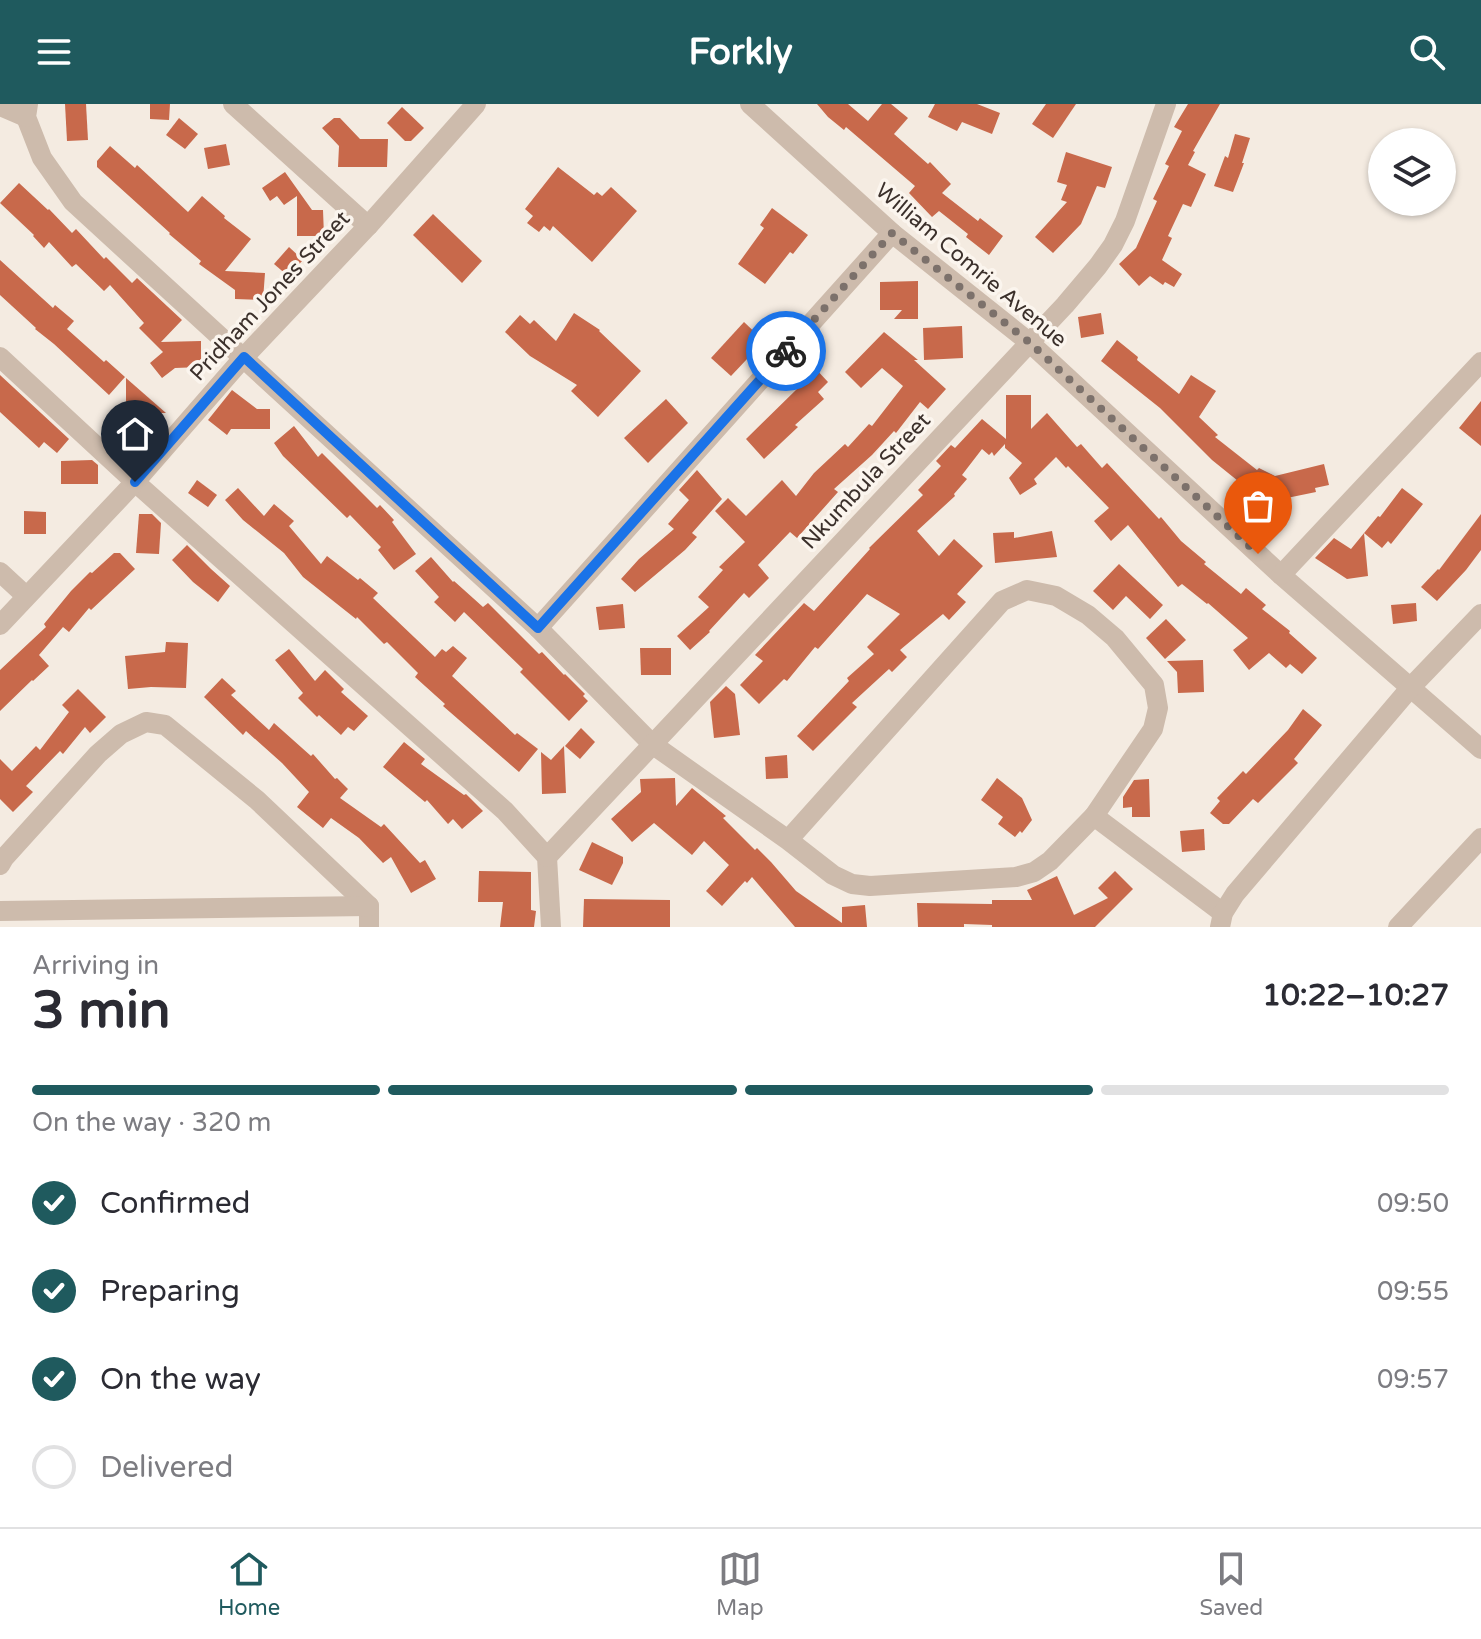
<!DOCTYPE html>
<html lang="en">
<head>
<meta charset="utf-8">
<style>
  :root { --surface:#fff; --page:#f2f2f3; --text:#2b2b33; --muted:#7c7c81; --line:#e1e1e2; --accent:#1f5a5e }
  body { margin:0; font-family:"Varela Round",sans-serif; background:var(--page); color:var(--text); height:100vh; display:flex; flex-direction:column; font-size:30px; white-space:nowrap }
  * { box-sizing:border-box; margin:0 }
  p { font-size:26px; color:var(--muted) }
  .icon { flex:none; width:44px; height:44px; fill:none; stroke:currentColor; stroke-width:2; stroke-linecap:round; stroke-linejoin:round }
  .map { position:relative; height:823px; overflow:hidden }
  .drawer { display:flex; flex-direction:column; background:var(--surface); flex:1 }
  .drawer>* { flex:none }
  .controls { position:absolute; left:1368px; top:24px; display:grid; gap:16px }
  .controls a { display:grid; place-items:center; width:88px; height:88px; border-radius:50%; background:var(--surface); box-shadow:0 2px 6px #0004; font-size:40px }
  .pin { position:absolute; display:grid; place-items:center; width:68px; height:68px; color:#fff; margin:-82px -34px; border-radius:50% 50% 50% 0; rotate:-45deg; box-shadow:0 0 8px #0007 }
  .pin .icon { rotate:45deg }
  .courier { position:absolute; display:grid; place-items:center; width:80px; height:80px; margin:-40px; border:6px solid #1a73e8; border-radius:50%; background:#fff; color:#222; box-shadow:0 2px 10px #0007 }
  .overview em { font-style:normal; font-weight:700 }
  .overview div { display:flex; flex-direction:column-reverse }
  .overview { display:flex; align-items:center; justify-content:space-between; height:136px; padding:0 32px }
  h1 { font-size:52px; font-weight:700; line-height:60px }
  .bar { display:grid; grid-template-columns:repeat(4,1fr); gap:12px 8px; align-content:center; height:96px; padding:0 32px }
  .bar i { height:10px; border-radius:6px; background:var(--line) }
  .bar .current { background:var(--accent) }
  .bar p { grid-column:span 4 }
  ol { padding:0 32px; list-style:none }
  li { display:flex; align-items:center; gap:24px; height:88px }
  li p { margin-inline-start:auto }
  li .icon { padding:8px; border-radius:50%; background:var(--accent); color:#fff; stroke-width:4 }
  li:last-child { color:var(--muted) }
  li i { width:44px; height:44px; border:4px solid var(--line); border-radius:50% }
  header { display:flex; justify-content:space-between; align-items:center; height:104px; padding:0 32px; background:var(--accent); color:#fff; font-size:36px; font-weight:700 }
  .dock { display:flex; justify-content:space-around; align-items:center; height:112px; border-top:2px solid var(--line); background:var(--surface); font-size:22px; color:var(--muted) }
  .dock a { display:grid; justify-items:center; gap:4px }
  .dock .current { color:var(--accent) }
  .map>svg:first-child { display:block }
  .building { fill:#c8694b }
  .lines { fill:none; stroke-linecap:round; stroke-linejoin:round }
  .minor { stroke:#cdbbac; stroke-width:20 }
  .done { stroke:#7c716b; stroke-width:8; stroke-dasharray:0 14.4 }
  .route { stroke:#1a73e8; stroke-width:10 }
  .labels { text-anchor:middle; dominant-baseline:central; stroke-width:7; stroke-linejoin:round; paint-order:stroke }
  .street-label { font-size:22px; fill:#3b302b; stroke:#fbf5ee }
</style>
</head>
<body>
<header><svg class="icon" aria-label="menu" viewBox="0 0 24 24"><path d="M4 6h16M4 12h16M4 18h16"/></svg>Forkly<svg class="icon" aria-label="search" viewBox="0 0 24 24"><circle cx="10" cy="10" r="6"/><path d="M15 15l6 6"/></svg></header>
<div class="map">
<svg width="1481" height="823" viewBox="0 0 1481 823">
  <rect width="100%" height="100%" fill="#f4ebe1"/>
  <g class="building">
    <polygon points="65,0 86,0 88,36 67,37"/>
    <polygon points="150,0 170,0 169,16 150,15"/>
    <polygon points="817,0 848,0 868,17 882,0 891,0 908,14 894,30 928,60 930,58 951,80 942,89 978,117 980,114 1003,132 989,151 966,133 968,130 939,107 932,113 909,89 915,82 846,23 844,26 828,13"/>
    <polygon points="935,0 977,0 1000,9 992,30 962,18 957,27 928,13"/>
    <polygon points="1046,0 1076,0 1053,34 1032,20"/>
    <polygon points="1188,0 1220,0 1193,47 1195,48 1188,61 1206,70 1191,103 1183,100 1168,132 1172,134 1162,156 1182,170 1174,183 1165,178 1163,181 1150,172 1139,182 1119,160 1136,144 1157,97 1153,95 1169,62 1165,60 1182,27 1174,23"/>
    <polygon points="402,3 424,24 411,37 405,37 387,19"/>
    <polygon points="179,14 198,30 185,45 166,31"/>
    <polygon points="334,14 340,14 360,35 388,35 387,63 338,63 339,42 322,24"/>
    <polygon points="1235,30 1250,34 1242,59 1244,59 1233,88 1214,82 1225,52 1228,54"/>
    <polygon points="226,40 230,61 208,65 204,44"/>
    <polygon points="110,42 135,64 137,61 188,108 202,92 225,112 224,114 251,135 225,167 265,169 263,196 235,195 235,186 199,160 201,157 169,130 170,129 97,63 97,57"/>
    <polygon points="1066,48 1112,63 1105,84 1097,82 1081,120 1053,149 1035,133 1067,98 1061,96 1067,81 1057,78"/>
    <polygon points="558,63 594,91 597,88 602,92 611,83 637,107 592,158 553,122 550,127 544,122 539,128 527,119 533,112 525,105"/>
    <polygon points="285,68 312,106 323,106 324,132 297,132 297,92 284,101 277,92 270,97 262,84"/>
    <polygon points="19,79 48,106 49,105 72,129 76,125 104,155 106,153 132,179 137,174 182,216 161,238 201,237 201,263 175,264 162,274 150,259 163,248 139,224 144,219 110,181 104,187 76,160 72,163 49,138 44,144 33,132 34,131 0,99"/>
    <polygon points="772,104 808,131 793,150 790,148 765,180 738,160 764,124 760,121"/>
    <polygon points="433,110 482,157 462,179 413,131"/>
    <polygon points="289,143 303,156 288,172 274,160"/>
    <polygon points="0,156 53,204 55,201 74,217 67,225 104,258 106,256 125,273 109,291 54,240 35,225 36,224 0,191"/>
    <polygon points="918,177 918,215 894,215 902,206 880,206 880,178"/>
    <polygon points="574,209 600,226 599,227 641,267 598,313 571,287 577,281 530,252 505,228 520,211 530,220 534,216 556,237"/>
    <polygon points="1101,209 1104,230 1081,234 1078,213"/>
    <polygon points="744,218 764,237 731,272 711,254"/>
    <polygon points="962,222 963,254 924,256 923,224"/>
    <polygon points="884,228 918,256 914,256 946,285 928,305 920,298 896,329 894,327 872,351 834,385 838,388 797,434 790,428 758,461 769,474 749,494 744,489 709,527 710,528 690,546 677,532 709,503 698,493 723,466 719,463 745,438 715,407 728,394 746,412 782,376 796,392 814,369 845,340 848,343 869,320 872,322 903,282 882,264 861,284 845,268"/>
    <polygon points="1117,236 1138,253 1137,256 1179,290 1191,271 1216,287 1199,313 1218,331 1215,333 1257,366 1259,364 1275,372 1324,360 1329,381 1315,384 1316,388 1282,395 1279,401 1243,381 1212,356 1160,304 1101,257"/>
    <polygon points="814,263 828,278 818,288 824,295 795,321 798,323 764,355 746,335 799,283 796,280"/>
    <polygon points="0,271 69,335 57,349 44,338 39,344 0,308"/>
    <polygon points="126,274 166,309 126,309"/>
    <polygon points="232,286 257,305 270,305 270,325 231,325 227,331 208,316"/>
    <polygon points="1006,291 1031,291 1031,325 1047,309 1077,343 1081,340 1102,364 1107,359 1159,415 1161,413 1181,437 1206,458 1204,460 1241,490 1246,484 1266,501 1262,505 1290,527 1289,529 1317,554 1302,570 1290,560 1286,564 1269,549 1249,566 1233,546 1248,534 1208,499 1207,500 1182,480 1178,483 1128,421 1111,437 1094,417 1109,404 1068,362 1066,364 1056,353 1034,375 1037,380 1020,391 1009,374 1022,359 1005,344 1005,340 994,352 992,348 989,351 982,345 962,371 967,375 954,390 955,392 917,427 939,452 954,435 983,462 957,490 966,498 949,516 943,510 900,546 907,553 892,568 889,565 852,599 857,603 813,647 797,632 849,577 847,574 874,550 867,543 900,510 867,490 818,545 815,543 787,577 784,575 759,600 740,581 763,557 755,551 804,499 814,507 870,445 869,444 923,391 918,386 941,362 936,357 951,341 955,344 982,315 1006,335"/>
    <polygon points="666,295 688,319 648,359 624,334"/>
    <polygon points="1481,297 1481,342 1459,324"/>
    <polygon points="294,322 318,353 322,349 377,404 380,401 394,416 392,418 416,450 394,466 378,446 381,443 350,411 347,414 283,352 274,339"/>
    <polygon points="92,356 98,361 98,380 61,380 61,357"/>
    <polygon points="697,366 722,395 692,429 697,433 685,446 635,488 621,475 639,455 674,425 668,420 689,396 679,386"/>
    <polygon points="197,376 217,391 208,403 188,389"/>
    <polygon points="238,384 264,412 274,400 294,417 289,422 321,460 327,452 358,476 360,474 378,489 373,494 435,553 442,545 446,548 453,542 467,554 452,572 515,631 517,629 538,645 519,668 443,602 445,600 415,573 418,569 387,538 384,540 357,513 356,515 303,473 284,449 243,416 225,396"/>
    <polygon points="1402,384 1423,400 1391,440 1388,437 1382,444 1364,429 1368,472 1347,475 1315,454 1334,434 1351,445 1378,412 1380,413"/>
    <polygon points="24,407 46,408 46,430 24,430"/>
    <polygon points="139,410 152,410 161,419 159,450 136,449"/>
    <polygon points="1481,410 1481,446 1466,466 1437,497 1421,483 1438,465 1439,466"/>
    <polygon points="1052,427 1057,453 995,459 993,429 1014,428 1014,434"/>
    <polygon points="187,441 211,465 230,482 218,498 193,478 172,456"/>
    <polygon points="114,449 120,449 135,465 91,506 89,504 69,528 63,523 39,551 49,562 33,577 32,576 0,607 0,566 46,523 44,520 71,487 90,468 92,469"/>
    <polygon points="431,453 453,478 454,477 483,503 488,499 539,550 542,548 564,571 565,570 585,590 583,592 588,597 569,617 520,568 523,565 464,508 455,518 434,498 439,493 415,467"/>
    <polygon points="1119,460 1163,501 1150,515 1126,492 1113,506 1093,487"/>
    <polygon points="1416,499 1417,517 1393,520 1391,501"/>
    <polygon points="623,500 625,524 599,526 596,503"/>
    <polygon points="1166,515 1186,536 1165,555 1146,534"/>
    <polygon points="166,538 188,539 186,584 151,583 128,585 125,552 165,548"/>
    <polygon points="640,544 671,544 671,571 641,571"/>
    <polygon points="289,545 315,577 325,566 344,585 341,588 368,612 354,627 348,623 341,631 319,611 317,613 298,594 303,589 275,556"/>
    <polygon points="1203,556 1204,588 1178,589 1177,568 1167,557"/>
    <polygon points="222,574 236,587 231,591 269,626 274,619 311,652 313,650 335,675 337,674 348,685 340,694 381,723 384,720 420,759 425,756 436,775 411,789 391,753 383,759 359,734 331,714 323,724 297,703 309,688 282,659 246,627 243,631 204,593"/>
    <polygon points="726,582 735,590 740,631 714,634 710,598"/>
    <polygon points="78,585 106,613 90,629 85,623 63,650 60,647 26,682 33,688 13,708 0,695 0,655 12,667 36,642 40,646 69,608 62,601"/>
    <polygon points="1303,605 1322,621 1294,655 1298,659 1258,699 1253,695 1229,720 1223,720 1210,709 1220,697 1217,694 1243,667 1246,670 1288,626"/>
    <polygon points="581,624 595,638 580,655 565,642"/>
    <polygon points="404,638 425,655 421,660 464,691 466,690 483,707 462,725 453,715 448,720 427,696 425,698 383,663"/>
    <polygon points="564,642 566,689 542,690 541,648 551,656"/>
    <polygon points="787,651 788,674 766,675 765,653"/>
    <polygon points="675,674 676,702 692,684 726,712 723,714 755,746 757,744 771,758 796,787 842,819 842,803 865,801 867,823 795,823 752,773 747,779 745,777 722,802 706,787 729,761 704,737 692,751 654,719 632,738 611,715 641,688 640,675"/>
    <polygon points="997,674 1022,694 1032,716 1022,729 1020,727 1015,733 998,720 1003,713 981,696"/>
    <polygon points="1149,675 1150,713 1132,713 1132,703 1123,704 1123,693 1134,676"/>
    <polygon points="1204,725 1205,746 1182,748 1180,727"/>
    <polygon points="592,738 623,753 623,759 612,781 579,766"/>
    <polygon points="479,767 531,768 531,806 536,807 534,823 500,823 503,798 478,798"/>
    <polygon points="1115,767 1133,785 1095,823 992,823 992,821 964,820 964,823 918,823 917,799 992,800 992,796 1032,796 1027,786 1057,772 1074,811 1108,794 1098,784"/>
    <polygon points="584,795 670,796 670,823 583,823"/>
  </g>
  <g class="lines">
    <g class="minor">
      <polyline points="28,0 26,13 42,54 73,98 538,524 652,640 788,736 833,771 852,780 870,782 1016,773 1034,768 1050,757 1094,712 1153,625 1158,604 1154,581 1115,534 1088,511 1056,492 1027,486 1002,497 788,736"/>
      <polyline points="233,0 368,122"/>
      <polyline points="750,0 892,129 1029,238 1281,471 1481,645"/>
      <polyline points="0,2 26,13"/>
      <polyline points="0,253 135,378 505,707 547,753 551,823"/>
      <polyline points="0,468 26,492"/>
      <polyline points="1281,471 1481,258"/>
      <polyline points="0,521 135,378 244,253 368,122 476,0"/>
      <polyline points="538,524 892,129"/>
      <polyline points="1094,712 1223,809"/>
      <polyline points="547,753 1065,201 1098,162 1113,141 1125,117 1166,0"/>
      <polyline points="0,761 4,754 98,650 121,630 146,618 165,621 257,696 369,802 369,823"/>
      <polyline points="0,807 369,802"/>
      <polyline points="1220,823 1223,809 1235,790 1411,583 1481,510"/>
      <polyline points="1398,823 1481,734"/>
    </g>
  </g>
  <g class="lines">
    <polyline class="done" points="786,247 892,129 1029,238 1258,450"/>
    <polyline class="route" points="135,378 244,253 538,524 786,247"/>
  </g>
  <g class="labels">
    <g class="street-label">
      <text transform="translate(971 161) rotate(40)">William Comrie Avenue</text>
      <text transform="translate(270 192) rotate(-47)">Pridham Jones Street</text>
      <text transform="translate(866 377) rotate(-47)">Nkumbula Street</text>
    </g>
  </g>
</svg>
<div class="controls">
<a><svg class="icon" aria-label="layers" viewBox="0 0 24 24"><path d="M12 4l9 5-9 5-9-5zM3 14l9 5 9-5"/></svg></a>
</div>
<div class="pin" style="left:1258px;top:450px;background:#ea580c"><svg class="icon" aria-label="bag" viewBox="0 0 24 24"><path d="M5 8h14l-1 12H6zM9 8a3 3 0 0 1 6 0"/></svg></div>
<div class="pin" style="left:135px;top:378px;background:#1f2937"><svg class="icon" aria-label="home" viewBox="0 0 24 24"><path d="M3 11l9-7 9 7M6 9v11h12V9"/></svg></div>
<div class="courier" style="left:786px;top:247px"><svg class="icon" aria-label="bike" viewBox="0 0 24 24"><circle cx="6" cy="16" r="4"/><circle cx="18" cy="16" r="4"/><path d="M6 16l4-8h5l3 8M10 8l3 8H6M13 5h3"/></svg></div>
</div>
<section class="drawer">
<div class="overview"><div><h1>3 min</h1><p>Arriving in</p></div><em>10:22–10:27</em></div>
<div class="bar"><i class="current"></i><i class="current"></i><i class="current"></i><i></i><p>On the way · 320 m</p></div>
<ol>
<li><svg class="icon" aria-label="check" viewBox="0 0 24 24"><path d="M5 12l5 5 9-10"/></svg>Confirmed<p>09:50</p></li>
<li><svg class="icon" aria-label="check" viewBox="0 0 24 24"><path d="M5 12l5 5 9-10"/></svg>Preparing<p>09:55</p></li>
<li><svg class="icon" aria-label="check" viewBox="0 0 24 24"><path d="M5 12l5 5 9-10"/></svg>On the way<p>09:57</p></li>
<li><i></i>Delivered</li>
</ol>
</section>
<nav class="dock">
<a class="current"><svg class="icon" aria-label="home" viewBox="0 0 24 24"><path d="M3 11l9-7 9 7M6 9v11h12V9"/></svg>Home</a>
<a><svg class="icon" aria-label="map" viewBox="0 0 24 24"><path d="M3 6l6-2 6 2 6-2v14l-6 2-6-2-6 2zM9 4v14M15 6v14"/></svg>Map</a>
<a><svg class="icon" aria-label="saved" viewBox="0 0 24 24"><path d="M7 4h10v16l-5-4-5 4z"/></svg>Saved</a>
</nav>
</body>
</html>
